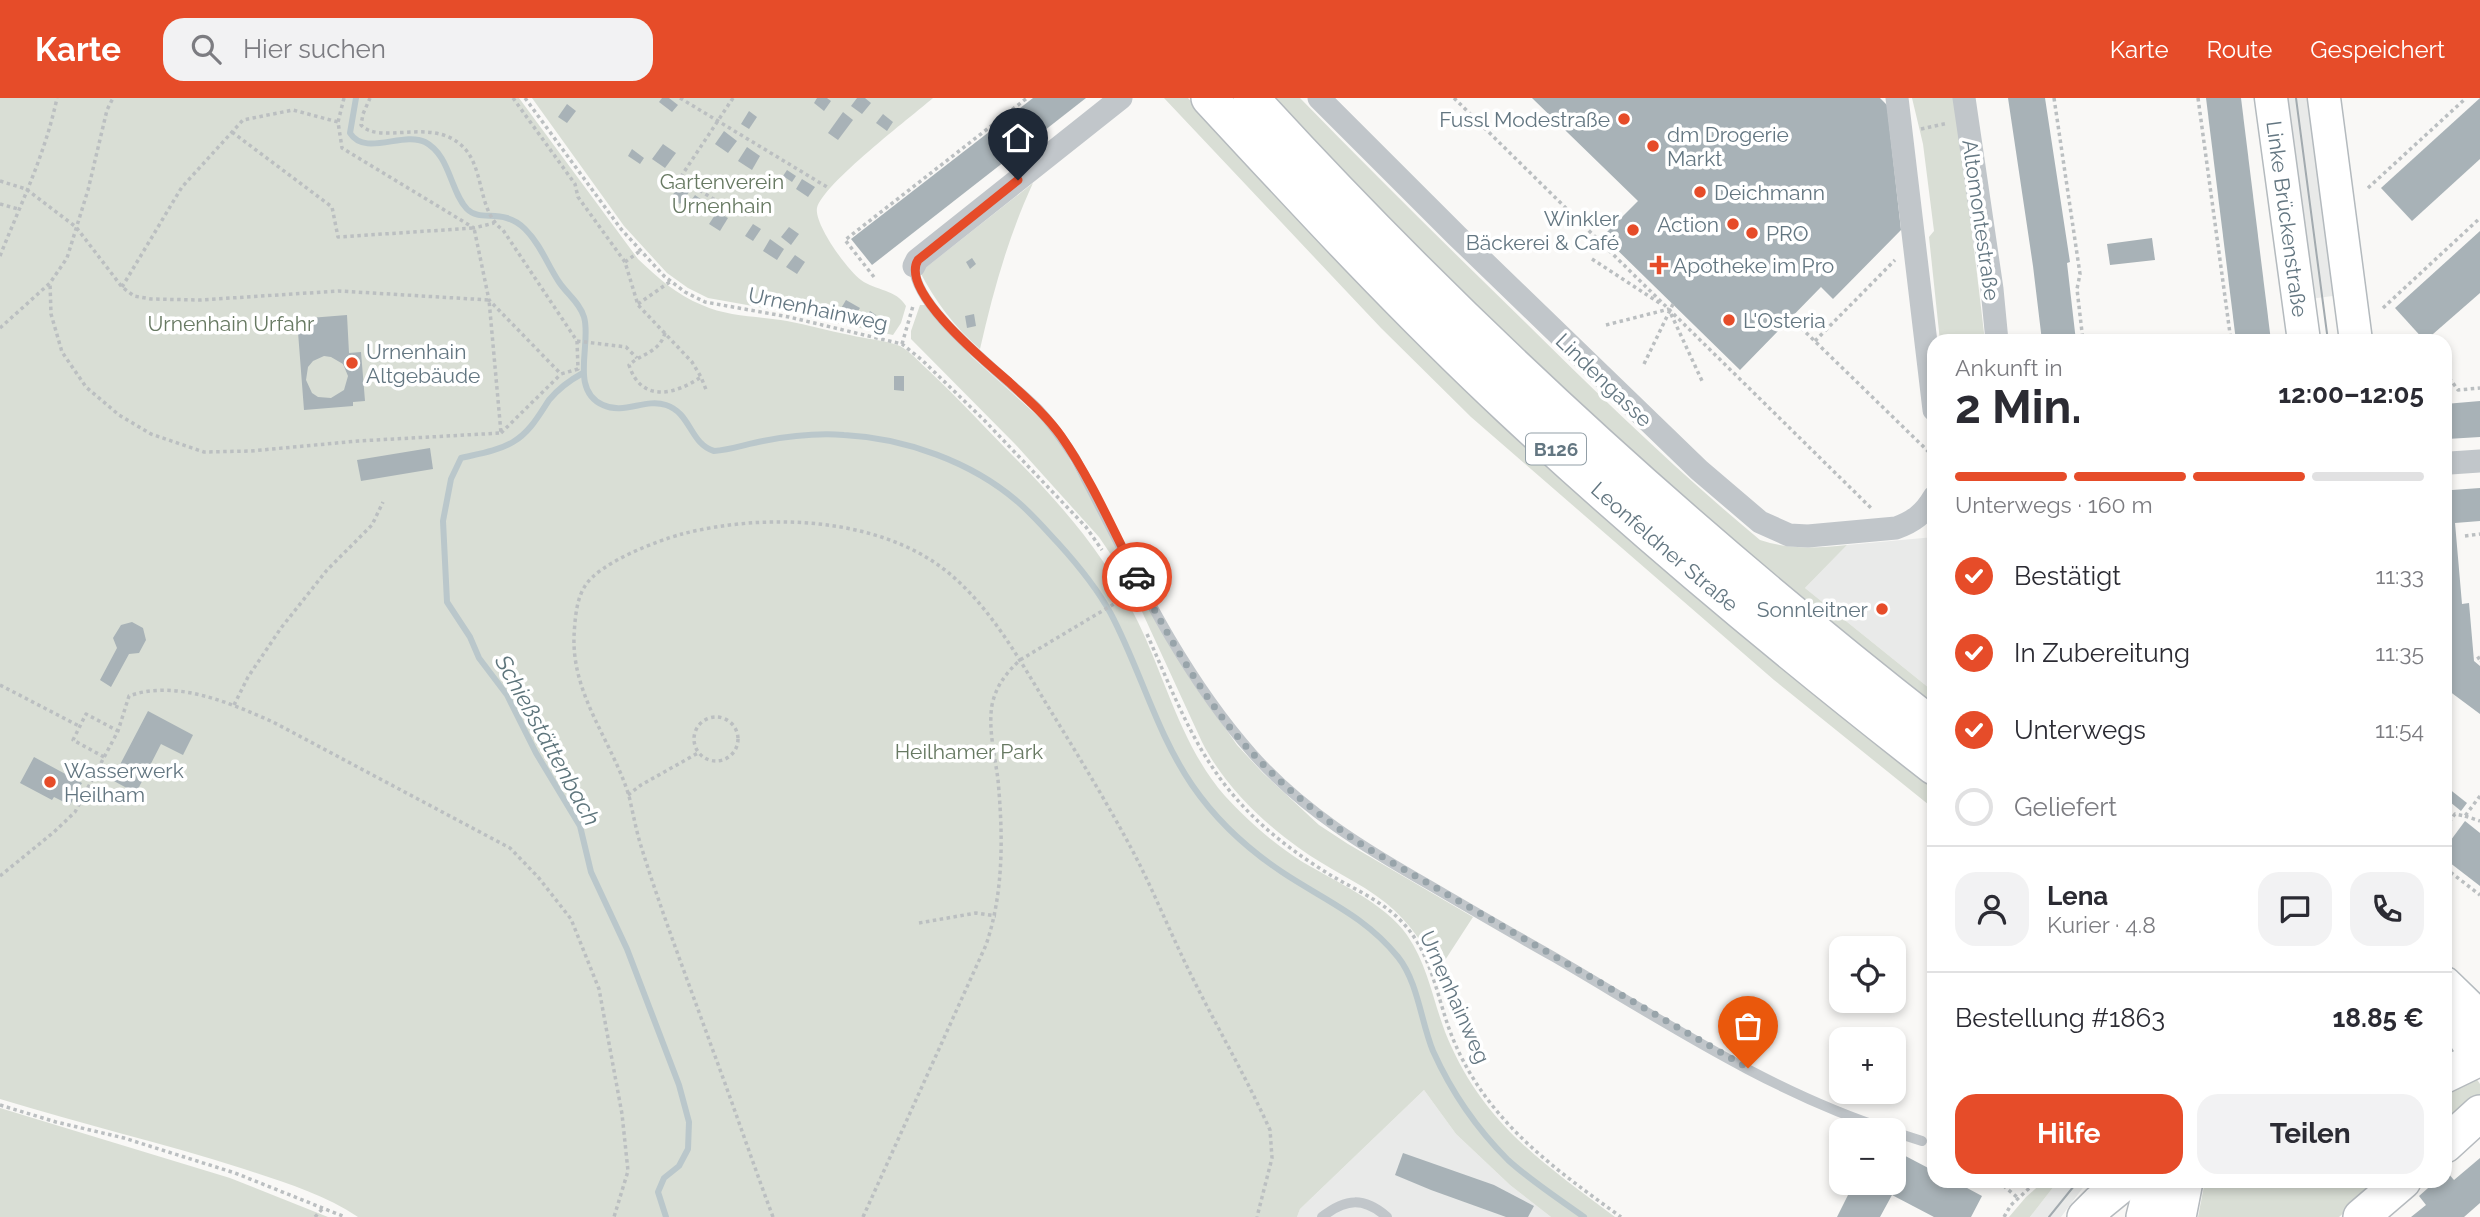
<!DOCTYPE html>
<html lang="de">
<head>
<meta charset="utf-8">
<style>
  :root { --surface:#fff; --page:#f2f2f3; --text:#2b2b33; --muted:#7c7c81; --line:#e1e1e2; --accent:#e64c29 }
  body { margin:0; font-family:Raleway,sans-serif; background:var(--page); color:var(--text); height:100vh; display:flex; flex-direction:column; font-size:26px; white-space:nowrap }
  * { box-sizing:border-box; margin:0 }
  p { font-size:23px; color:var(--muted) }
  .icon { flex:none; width:38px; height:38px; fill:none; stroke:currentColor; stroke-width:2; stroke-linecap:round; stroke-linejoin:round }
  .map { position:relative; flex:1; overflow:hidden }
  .panel { position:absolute; left:1927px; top:236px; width:525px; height:854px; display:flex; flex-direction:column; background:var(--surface); border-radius:21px; box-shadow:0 4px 10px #0003 }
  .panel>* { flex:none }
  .controls { position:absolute; left:1829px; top:838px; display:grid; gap:14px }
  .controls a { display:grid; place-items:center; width:77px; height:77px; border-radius:14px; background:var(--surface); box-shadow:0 4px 10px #0003; font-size:35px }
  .pin { position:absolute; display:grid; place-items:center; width:60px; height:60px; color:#fff; margin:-72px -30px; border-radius:50% 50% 50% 0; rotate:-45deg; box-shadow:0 0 7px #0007 }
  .pin .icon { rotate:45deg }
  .courier { position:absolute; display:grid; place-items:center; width:70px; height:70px; margin:-35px; border:5px solid #e64c29; border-radius:50%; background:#fff; color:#222; box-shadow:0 2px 9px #0007 }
  .headline em { font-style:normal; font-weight:700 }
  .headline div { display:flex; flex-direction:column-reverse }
  .headline { display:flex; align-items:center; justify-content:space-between; height:119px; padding:0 28px }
  h1 { font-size:46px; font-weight:700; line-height:52px }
  .bar { display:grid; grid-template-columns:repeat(4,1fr); gap:10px 7px; align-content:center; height:84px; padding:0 28px }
  .bar i { height:9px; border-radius:5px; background:var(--line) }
  .bar .selected { background:var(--accent) }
  .bar p { grid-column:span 4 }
  .line { display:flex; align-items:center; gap:18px; padding:0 28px; border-top:2px solid var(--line) }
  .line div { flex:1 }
  .round { display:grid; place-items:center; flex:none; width:74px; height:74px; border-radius:21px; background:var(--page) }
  ol { padding:0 28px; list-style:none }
  li { display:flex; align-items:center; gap:21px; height:77px }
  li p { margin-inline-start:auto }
  li .icon { padding:7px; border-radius:50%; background:var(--accent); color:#fff; stroke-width:4 }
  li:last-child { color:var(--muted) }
  li i { width:38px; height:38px; border:4px solid var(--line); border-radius:50% }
  .action { display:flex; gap:14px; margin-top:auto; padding:14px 28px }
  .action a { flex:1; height:80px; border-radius:21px; background:var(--accent); color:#fff; font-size:28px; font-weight:700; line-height:80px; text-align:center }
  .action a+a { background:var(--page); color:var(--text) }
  header { display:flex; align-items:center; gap:42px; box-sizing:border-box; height:98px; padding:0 35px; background:var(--accent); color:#fff }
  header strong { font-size:33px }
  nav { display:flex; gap:38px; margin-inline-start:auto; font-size:24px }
  .search { width:490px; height:63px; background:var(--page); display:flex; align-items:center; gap:18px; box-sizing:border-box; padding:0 24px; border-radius:21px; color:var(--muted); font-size:26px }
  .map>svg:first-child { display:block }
  .built { fill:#e9eae9 }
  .green { fill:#d9ded5 }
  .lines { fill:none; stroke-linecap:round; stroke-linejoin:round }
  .stream { stroke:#bac7cb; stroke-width:6 }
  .building { fill:#a8b2b7; fill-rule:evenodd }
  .secondary-casing { stroke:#b4babe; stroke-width:35 }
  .primary-casing { stroke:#b5babe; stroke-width:38 }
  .path { stroke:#bbbfc1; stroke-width:3.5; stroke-dasharray:3.5 3.5; stroke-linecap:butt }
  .service { stroke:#c1c6ca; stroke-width:10 }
  .minor { stroke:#c1c6ca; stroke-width:23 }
  .secondary { stroke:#fff; stroke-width:32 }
  .primary { stroke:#fff; stroke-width:35 }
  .tram { stroke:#a2aaaf; stroke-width:2 }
  .done { stroke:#98a4aa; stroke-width:7; stroke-dasharray:0 12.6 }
  .route { stroke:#e64c29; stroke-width:9 }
  .poi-dot { fill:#e64c29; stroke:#fff; stroke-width:2.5 }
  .labels { text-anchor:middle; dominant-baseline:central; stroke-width:7; stroke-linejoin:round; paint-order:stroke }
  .shield { fill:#fff; stroke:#929fa7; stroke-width:2 }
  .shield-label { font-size:19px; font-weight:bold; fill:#637681 }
  .poi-label { font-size:21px; fill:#637681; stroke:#fff; text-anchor:start }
  .park-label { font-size:21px; fill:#677962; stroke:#fff }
  .street-label { font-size:21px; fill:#637681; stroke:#fff }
  .water-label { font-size:23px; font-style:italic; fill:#5e757c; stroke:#fff }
</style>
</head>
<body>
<header>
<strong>Karte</strong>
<div class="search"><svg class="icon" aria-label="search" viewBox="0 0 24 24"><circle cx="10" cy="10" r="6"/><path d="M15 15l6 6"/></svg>Hier suchen</div>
<nav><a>Karte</a><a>Route</a><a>Gespeichert</a></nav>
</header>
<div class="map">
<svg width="2480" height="1119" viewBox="0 0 2480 1119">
  <rect width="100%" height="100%" fill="#f9f8f6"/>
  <g class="built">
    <polygon points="2283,0 2314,0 2340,197 2310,201"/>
    <polygon points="1934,439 1934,594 1805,490 1847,447"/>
    <polygon points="1424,992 1456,1036 1510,1087 1551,1119 1297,1119 1300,1111"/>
    <polygon points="2058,1083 2088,1083 2061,1119 2030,1119"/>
  </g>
  <g class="green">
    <path d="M0,0h519l119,161c20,19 39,36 64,46 26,12 57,11 85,16 21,4 42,10 63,14 16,4 35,5 50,11 10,5 19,16 27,23 32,30 61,62 92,93 49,50 88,96 119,160 28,58 44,125 87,174 22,24 49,48 76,65 33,20 84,42 106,74 24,35 27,76 45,113 37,80 95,118 163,169h-64l-41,-32 -54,-51 -32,-44 -124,119 -3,8h-939c-34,-23 -75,-35 -114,-48 -81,-26 -163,-45 -244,-70z"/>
    <path d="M532,0h401c-22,19 -110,86 -116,110 -3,16 31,63 44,72 15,11 35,9 45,26l-5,17 -8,12 -117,-25 -68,-12 -20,-10 -21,-15 -43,-47z"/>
    <polygon points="1164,0 1188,0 1245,64 1528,346 1693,497 1934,689 1934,711 1774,582 1471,319 1381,230"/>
    <path d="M1272,0h28c74,76 150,151 226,225 76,75 152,149 234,217 30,10 57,8 87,5l-42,43 129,104v17l-235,-193 -246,-230z"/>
    <polygon points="1912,0 1953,0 1962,50 1985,243 1940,243 1929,139 1934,133 1923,46"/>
    <path d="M1033,85c-25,54 -40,109 -53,166 -25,-21 -45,-48 -60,-77z"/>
    <path d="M920,207h5l47,52 68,61 20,24 139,249 38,54 26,28 56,52 29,19 125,73 -35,54c-13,-26 -29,-49 -52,-68 -26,-21 -60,-35 -87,-55 -39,-28 -75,-63 -97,-106l-76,-165 -27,-40 -84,-93 -104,-105v-8z"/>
    <polygon points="2476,980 2480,986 2480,997 2445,1027 2445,992"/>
    <polygon points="0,1010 230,1080 328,1119 0,1119"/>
    <polygon points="2044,1083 2058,1083 2030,1119 2009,1119 2026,1099"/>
    <polygon points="2205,1083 2381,1083 2339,1119 2198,1119"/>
  </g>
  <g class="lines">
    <g class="stream">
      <path d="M356,0l-6,35c15,24 53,-2 75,9 25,13 25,49 42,67 14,14 36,-2 58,20 16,16 22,35 34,53 8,12 21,21 25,35 8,26 -15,73 19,88 21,10 42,-7 63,0 25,8 24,39 48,46 17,-1 32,-7 49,-10 26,-5 54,-8 81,-6 61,3 128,27 174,67 14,12 27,27 40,41 20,22 39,45 53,71 29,55 45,118 81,171 24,35 54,63 90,87 42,28 83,44 116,85 20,25 23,65 35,94 18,40 44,78 75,109 23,21 51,39 76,57"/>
      <path d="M583,275c-13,7 -24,15 -34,27 -10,15 -19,32 -36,42 -15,9 -35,12 -52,16l-10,21 -8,42 4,81 23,35 9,21 28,37 29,58 44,73 11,46 36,77 52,136 10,37 -1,27 -9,17 -15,12 -6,14 8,25"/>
    </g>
  </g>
  <g class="building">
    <polygon points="662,0 669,0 678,7 672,14 659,4"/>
    <polygon points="817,0 827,0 831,3 824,13 814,5"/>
    <polygon points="857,0 865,0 871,5 862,16 851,8"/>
    <polygon points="1033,0 1086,0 872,167 851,141"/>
    <polygon points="1532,0 1880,0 1887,7 1901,132 1833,201 1821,189 1740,272 1603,138 1638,103"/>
    <polygon points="2008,0 2045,0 2070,164 2067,165 2076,243 2042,243 2033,168"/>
    <polygon points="2206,0 2241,0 2271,243 2236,243"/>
    <polygon points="2480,0 2480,61 2412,123 2381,90"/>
    <polygon points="567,6 576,13 567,25 558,19"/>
    <polygon points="749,13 757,19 749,31 741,26"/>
    <polygon points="843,14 853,22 838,42 828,35"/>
    <polygon points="883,16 893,24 887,33 876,25"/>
    <polygon points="724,33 737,43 728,55 715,46"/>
    <polygon points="663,46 676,55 665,70 652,61"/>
    <polygon points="747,49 760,58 752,72 738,63"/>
    <polygon points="632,51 644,60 640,66 628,58"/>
    <polygon points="787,72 796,78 792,84 783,78"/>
    <polygon points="802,81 815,89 808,99 796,91"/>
    <polygon points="681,86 690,93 680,106 671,99"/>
    <polygon points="695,97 702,102 696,109 690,104"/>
    <polygon points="717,114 728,120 720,133 709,126"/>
    <polygon points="753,126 761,131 753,143 745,138"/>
    <polygon points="789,129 799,136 791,147 781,139"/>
    <polygon points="2480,133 2480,195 2425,243 2395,210"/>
    <polygon points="2152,140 2155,162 2110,167 2107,146"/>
    <polygon points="770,141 784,151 777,162 763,153"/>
    <polygon points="795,157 805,164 797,176 786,169"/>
    <polygon points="972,160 976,166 970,171 966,164"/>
    <polygon points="846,202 860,210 854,220 840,212"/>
    <polygon points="870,213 876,217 872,224 865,221"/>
    <polygon points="974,216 976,228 967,230 965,218"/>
    <path d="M347,217l2,38 12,-1 4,49 -12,1v4l-49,4 -7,-91zM324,258l7,1 12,7 5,12 -4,14 -13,8 -13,-1 -6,-4 -6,-13 2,-13 5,-6z"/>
    <polygon points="894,278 904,278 904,293 894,292"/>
    <polygon points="2480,303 2480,339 2447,341 2452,392 2480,390 2480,423 2455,425 2462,506 2469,505 2474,563 2480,568 2480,616 2445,590 2445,306"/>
    <polygon points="430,350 433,371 361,383 357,362"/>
    <polygon points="132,524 143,530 146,542 139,555 129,556 111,589 100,582 117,550 113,540 121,527"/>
    <polygon points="148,613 193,637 183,657 161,646 136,695 112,682"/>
    <polygon points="34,659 82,685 70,707 54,699 52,702 20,685"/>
    <polygon points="2448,690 2467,705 2461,713 2445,700 2445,695"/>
    <polygon points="2465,723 2480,735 2480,788 2445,761 2445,750"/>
    <polygon points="1894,1052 1934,1073 1934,1083 1954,1083 1982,1098 1971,1119 1934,1119 1892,1097 1880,1119 1837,1119 1854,1085 1894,1085"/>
    <polygon points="1403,1055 1494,1087 1534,1108 1528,1119 1506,1119 1431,1092 1395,1077"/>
    <polygon points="2480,1060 2480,1105 2464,1119 2411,1119 2426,1107 2419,1098 2436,1083 2445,1083 2445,1076 2447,1074 2454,1082"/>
  </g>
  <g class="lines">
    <defs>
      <g id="secondary">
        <path id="s1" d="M2271,0l33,243"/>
        <polyline points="2324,0 2356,243"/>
        <polyline points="2445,885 2480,919"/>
        <polyline points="2445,909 2469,947 2480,959"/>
      </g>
      <g id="primary">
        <path id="s2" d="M1209,0c98,106 196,212 302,311 135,126 277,244 423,358"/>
        <path d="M1251,0c209,229 439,438 683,629"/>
        <polyline points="2445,977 2480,960"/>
        <polyline points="2445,1047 2480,1015"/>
        <polyline points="2085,1119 2099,1105 2126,1083"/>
        <polyline points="2144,1119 2153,1083"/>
        <polyline points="2178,1119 2185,1083"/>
        <polyline points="2361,1119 2403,1083"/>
      </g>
    </defs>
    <use href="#secondary" class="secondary-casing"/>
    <use href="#primary" class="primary-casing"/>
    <g class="path">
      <polyline points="344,0 338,24 342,50 474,130 494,125"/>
      <polyline points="513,0 575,86 578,99 625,164 638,207 692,264 701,279 707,294"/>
      <polyline points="525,0 621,131 664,178 685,194 705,204 789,219 902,246 922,262 985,323 1086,429 1102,452"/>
      <polyline points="680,0 827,89"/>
      <polyline points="733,0 680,80 734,114"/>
      <polyline points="1454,0 1872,411"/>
      <polyline points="2054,0 2080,176 2077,191 2083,243"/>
      <polyline points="2198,0 2231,243"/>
      <polyline points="1921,31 1948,25"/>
      <path d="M232,34l100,75 6,30 136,-9 15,72 72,74 17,-5 -1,-28 -74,-111c-27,-19 -17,-65 -43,-86 -31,-26 -80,1 -99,-19l2,-11 7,-16"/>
      <polyline points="0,83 26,91 76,129 122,189 134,198 151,201 200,202 339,193 489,202 501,335 358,343 251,353 204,354 151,336 119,317 86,289 62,254 51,216 50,185"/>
      <polyline points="2368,90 2465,1"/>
      <polyline points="0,106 18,111"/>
      <path d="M0,158c21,-53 45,-101 57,-158"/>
      <polyline points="1592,161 1661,206"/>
      <polyline points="625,164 640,153"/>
      <polyline points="874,179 845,142 1027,0"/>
      <polyline points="122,189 182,89 243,22 293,12 338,24"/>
      <polyline points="638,206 671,183"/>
      <polyline points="2383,210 2480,120"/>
      <polyline points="1671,216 1703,285"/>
      <polyline points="1791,220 1934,359"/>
      <polyline points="1606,227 1669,211"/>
      <polyline points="0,230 50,185 67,160 88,92 107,12 113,0"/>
      <path d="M665,235c-6,20 -23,20 -36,32 12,38 46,30 72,12"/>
      <polyline points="577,243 626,249 637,260"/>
      <polyline points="1815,243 1895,162"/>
      <polyline points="902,246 913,208"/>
      <polyline points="1644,266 1673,206"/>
      <polyline points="2445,274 2458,292 2480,290"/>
      <polyline points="501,335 561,276"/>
      <polyline points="2465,438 2480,436"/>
      <path d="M1147,536c40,91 62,155 146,216 12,9 26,18 39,26 24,14 52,26 71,47 30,32 34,77 50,116 34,82 99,128 168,178"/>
      <polyline points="2480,559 2477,561 2480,563"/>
      <polyline points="0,587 79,628"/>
      <polyline points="234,607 248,579 281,530 327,472 372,427 383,404"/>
      <circle cx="716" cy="641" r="22"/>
      <polyline points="104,659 73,642 86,616 118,633"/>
      <polyline points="628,697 641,687 698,655"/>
      <polyline points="2465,718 2480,723"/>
      <polyline points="2445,730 2455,716 2465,718 2480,698"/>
      <polyline points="2445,770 2480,797"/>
      <path d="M0,778l54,-44 21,-20 43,-81 11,-35c47,-17 101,7 144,26l237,126 28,29 33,42 28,70 23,125 6,57 -14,46"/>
      <polyline points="919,825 976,815 996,818"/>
      <polyline points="2445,853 2450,861"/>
      <polyline points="0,1007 56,1024 124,1040 235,1075 345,1119"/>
      <polyline points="1998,1083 2018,1100"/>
      <polyline points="315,1119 324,1109"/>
      <path d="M773,1119c-21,-56 -40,-113 -61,-169 -24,-67 -50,-134 -71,-202 -5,-16 -8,-33 -12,-50 -17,-55 -57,-100 -55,-160 1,-16 2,-36 11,-50 14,-23 71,-45 97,-52 81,-21 194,-18 263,36 47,37 76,93 107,143 27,44 54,88 78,133 19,35 34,72 51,108 28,60 62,116 89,176l2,28 -15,59"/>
      <path d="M863,1119l123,-272c18,-53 17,-110 12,-165 -3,-24 -10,-51 -6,-75 4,-19 14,-32 28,-45l109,-65"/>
      <polyline points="2004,1119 2011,1107 2037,1083"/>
    </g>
    <g class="service">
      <path d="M914,168c0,45 94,112 125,144 14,15 25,31 36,48 53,101 101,209 177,295 50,57 114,96 179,133 41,24 82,48 123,71 108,63 216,135 335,173"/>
      <polyline points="1894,1034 1922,1043"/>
      <path d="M1322,1119c24,-19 42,-20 65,0"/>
    </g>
    <g class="minor">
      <path d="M1319,0l138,138 242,234 61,52 29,13 19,1 88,-8c17,-6 28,-14 38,-31"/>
      <polyline points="1897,0 1934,312"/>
      <polyline points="1964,0 1992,191 1997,243"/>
      <polyline points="914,168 917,162 1121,0"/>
      <polyline points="2450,365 2480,363"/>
    </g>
    <use href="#secondary" class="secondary"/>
    <use href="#primary" class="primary"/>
    <g class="tram">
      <polyline points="2296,0 2328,243"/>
      <polyline points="2049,1119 2078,1083"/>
    </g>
  </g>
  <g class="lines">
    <path class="done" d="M1137,479c32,61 70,129 118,179 34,36 71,65 112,92l381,220"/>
    <path class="route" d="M1018,82l-100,80c-19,31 68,102 91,122 18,17 37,33 52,54 30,43 52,94 76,141"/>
  </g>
  <g class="poi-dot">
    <circle cx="1624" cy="21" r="7"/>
    <circle cx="1653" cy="48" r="7"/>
    <circle cx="1700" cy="94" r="7"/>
    <circle cx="1733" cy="126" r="7"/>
    <circle cx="1633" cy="132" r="7"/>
    <circle cx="1752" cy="135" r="7"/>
    <path d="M1655.5 156.5h7v7h7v7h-7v7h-7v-7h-7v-7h7z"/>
    <circle cx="1729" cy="222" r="7"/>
    <circle cx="352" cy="265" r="7"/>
    <circle cx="1882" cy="511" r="7"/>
    <circle cx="50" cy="684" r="7"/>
  </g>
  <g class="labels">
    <rect class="shield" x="1526" y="335.5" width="60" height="31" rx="5"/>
    <g class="shield-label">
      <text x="1556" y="351">B126</text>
    </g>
    <g class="poi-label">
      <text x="1610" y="21" text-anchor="end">Fussl Modestraße</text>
      <text x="1667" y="36">dm Drogerie<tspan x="1667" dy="24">Markt</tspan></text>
      <text x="1714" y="94">Deichmann</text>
      <text x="1619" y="120" text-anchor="end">Winkler<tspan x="1619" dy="24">Bäckerei &amp; Café</tspan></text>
      <text x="1719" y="126" text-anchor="end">Action</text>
      <text x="1766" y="135">PRO</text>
      <text x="1673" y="167">Apotheke im Pro</text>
      <text x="1743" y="222">L'Osteria</text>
      <text x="366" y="253">Urnenhain<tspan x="366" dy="24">Altgebäude</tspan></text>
      <text x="1868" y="511" text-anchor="end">Sonnleitner</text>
      <text x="64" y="672">Wasserwerk<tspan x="64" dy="24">Heilham</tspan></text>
    </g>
    <g class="park-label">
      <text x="722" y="83">Gartenverein<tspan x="722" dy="24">Urnenhain</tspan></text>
      <text x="231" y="225">Urnenhain Urfahr</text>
      <text x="969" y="653">Heilhamer Park</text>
    </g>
    <g class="street-label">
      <text transform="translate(1981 122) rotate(82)">Altomontestraße</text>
      <text stroke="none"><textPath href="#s1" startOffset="122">Linke Brückenstraße</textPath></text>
      <text transform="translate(818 211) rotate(12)">Urnenhainweg</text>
      <text transform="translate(1604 282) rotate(44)">Lindengasse</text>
      <text stroke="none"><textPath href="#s2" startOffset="640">Leonfeldner Straße</textPath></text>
      <text transform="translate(1455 899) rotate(66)">Urnenhainweg</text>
    </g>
    <g class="water-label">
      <text transform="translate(548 642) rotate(61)">Schießstättenbach</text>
    </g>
  </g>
</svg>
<div class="controls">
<a><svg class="icon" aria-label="locate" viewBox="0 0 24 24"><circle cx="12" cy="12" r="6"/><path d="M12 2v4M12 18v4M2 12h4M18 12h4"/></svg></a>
<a>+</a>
<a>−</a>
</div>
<div class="pin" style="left:1748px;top:970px;background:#ea580c"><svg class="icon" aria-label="bag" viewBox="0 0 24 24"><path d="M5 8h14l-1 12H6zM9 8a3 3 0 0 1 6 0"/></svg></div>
<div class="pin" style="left:1018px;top:82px;background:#1f2937"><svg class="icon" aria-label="home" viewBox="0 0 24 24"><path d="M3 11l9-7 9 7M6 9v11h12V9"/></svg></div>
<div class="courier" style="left:1137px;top:479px"><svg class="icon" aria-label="car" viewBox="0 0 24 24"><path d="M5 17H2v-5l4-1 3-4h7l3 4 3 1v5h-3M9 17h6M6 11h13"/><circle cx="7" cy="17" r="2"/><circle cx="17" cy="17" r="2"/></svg></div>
<section class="panel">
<div class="headline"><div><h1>2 Min.</h1><p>Ankunft in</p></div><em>12:00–12:05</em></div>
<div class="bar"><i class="selected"></i><i class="selected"></i><i class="selected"></i><i></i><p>Unterwegs · 160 m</p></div>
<ol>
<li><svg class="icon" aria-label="check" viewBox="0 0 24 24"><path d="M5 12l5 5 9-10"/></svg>Bestätigt<p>11:33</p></li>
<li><svg class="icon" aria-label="check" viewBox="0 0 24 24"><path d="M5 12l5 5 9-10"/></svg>In Zubereitung<p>11:35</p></li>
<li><svg class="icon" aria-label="check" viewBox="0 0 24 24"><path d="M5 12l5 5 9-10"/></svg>Unterwegs<p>11:54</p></li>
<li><i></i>Geliefert</li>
</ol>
<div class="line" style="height:126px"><a class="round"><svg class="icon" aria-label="person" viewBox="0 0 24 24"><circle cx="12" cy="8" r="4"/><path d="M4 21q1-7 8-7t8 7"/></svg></a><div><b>Lena</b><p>Kurier · 4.8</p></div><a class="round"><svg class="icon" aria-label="chat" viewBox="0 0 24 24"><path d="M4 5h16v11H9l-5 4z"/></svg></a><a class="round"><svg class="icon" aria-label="phone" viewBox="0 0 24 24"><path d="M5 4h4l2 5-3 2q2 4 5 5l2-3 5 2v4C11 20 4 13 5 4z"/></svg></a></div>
<div class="line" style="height:91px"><div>Bestellung #1863</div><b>18.85 €</b></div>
<div class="action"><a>Hilfe</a><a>Teilen</a></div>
</section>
</div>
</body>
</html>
